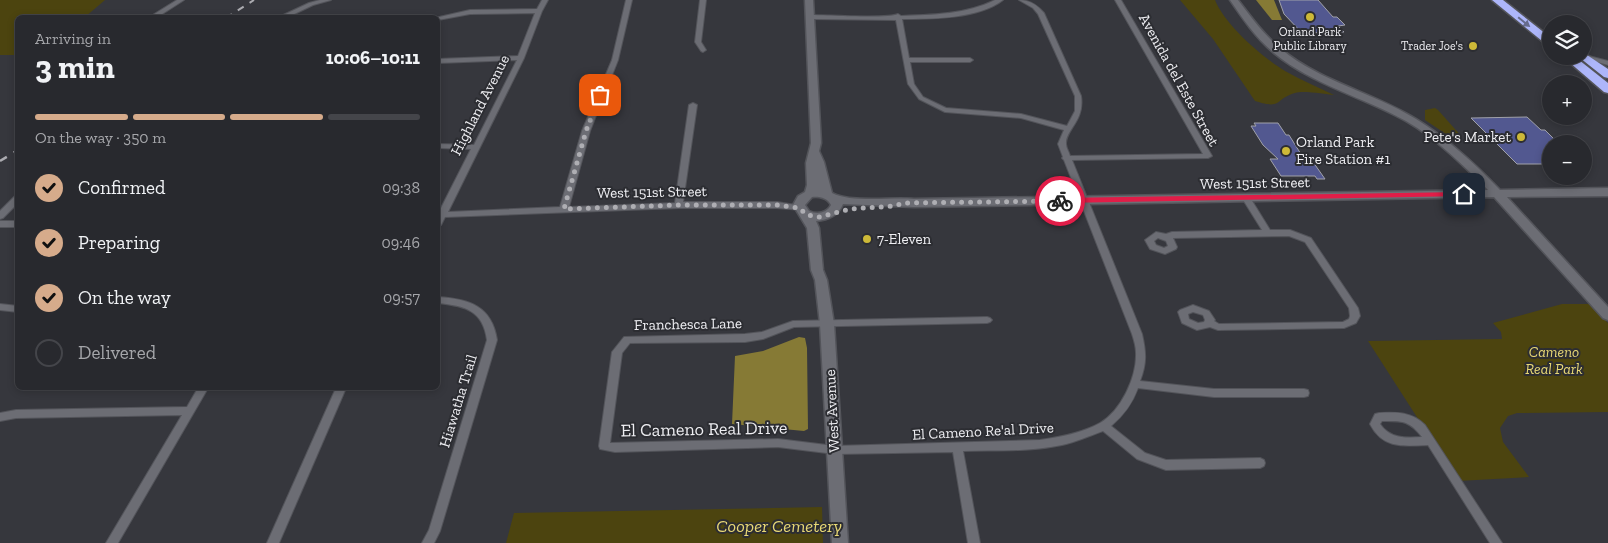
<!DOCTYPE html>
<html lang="en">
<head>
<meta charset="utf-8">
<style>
  :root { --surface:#28292e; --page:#34353a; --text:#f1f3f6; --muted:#a5a6aa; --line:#44454a; --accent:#d6ab8b }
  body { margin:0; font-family:"Zilla Slab",serif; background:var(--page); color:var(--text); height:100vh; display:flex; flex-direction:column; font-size:19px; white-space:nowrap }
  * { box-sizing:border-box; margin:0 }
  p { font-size:16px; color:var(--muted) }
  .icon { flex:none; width:28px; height:28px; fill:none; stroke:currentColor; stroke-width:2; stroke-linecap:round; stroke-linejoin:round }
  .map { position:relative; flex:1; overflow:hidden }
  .side { position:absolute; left:15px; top:15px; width:425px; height:375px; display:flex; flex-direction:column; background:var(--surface); border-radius:8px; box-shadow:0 2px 8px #0003,0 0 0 1px var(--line) }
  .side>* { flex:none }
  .tools { position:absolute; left:1542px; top:15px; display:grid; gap:10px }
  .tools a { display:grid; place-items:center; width:50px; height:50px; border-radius:50%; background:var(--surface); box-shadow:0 2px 8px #0003,0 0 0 1px var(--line); font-size:25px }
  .pin { position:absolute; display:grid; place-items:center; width:42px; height:42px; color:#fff; margin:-21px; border-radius:10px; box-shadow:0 2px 8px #0006 }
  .courier { position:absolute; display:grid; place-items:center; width:50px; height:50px; margin:-25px; border:4px solid #e11d48; border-radius:50%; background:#fff; color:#222; box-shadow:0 1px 6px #0007 }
  .summary em { font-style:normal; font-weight:700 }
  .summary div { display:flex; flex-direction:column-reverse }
  .summary { display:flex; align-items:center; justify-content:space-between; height:85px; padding:0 20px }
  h1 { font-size:32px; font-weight:700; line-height:38px }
  .bar { display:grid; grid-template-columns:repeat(4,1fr); gap:8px 5px; align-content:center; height:60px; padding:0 20px }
  .bar i { height:6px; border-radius:4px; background:var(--line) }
  .bar .selected { background:var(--accent) }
  .bar p { grid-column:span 4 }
  ol { padding:0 20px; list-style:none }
  li { display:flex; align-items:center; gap:15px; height:55px }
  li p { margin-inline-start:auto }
  li .icon { padding:5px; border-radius:50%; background:var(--accent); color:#111; stroke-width:4 }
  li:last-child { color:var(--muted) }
  li i { width:28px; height:28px; border:2px solid var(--line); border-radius:50% }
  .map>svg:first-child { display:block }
  .green { fill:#4c440f }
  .water { fill:#867a35 }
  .building { fill:#525890; stroke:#a0a1a9 }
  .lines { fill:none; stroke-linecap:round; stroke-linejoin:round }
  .street-casing { stroke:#53545a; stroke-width:2 }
  .secondary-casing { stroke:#53545a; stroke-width:3 }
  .highway-casing { stroke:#53545a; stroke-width:3 }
  .street { fill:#6c6d74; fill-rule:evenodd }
  .secondary { fill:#6c6d74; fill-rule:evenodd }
  .highway { fill:#adb6fa; fill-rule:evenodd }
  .rail-far1 { stroke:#ababb0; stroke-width:2; stroke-dasharray:7 7; stroke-linecap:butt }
  .rail { stroke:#ababb0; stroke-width:2.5; stroke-dasharray:8 8; stroke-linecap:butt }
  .oneway { fill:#666b8c }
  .route { fill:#e11d48 }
  .done { stroke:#aeaeb3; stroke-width:5; stroke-dasharray:0 9 }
  .poi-dot { fill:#cdb938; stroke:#2c2d32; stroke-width:2 }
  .labels { text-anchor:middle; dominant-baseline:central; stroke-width:4; stroke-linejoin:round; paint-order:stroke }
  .far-poi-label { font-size:12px; fill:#eeeef2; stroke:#2c2d32 }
  .street-label { font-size:15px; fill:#eeeef2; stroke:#2c2d32 }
  .poi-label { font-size:15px; fill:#eeeef2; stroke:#2c2d32; text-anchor:start }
  .park-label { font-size:15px; font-style:italic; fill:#e8d875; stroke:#2c2d32 }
  .near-street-label { font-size:18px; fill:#eeeef2; stroke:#2c2d32 }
  .near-park-label { font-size:18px; font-style:italic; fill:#e8d875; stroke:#2c2d32 }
</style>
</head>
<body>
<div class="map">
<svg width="1608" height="543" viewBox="0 0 1608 543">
  <rect width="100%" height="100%" fill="#36373d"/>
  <g class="green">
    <polygon points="0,0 105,0 85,17 18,18 17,55 0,55"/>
    <path d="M1180,0h35c10,25 47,57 70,71 16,9 33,16 49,24 -9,-1 -31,-5 -39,-2 -21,6 -12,17 -40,8l-42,-62z"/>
    <polygon points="1435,108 1438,110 1462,137 1449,136 1425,120 1425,110"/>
    <polygon points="1562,304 1590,304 1608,323 1608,412 1517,413 1508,416 1500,428 1503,442 1529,477 1458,481 1368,341 1502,339 1501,332 1493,323"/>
    <polygon points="822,507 823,543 506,543 514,513"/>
  </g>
  <g class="water">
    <polygon points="1256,0 1274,0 1282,20 1272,20"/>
    <polygon points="799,337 805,338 807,348 808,429 804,431 732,424 735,356 763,351"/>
  </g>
  <g class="building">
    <polygon points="1279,0 1318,0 1333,17 1337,17 1345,25 1338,26 1344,32 1302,33 1284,14"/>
    <polygon points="1527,117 1541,130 1545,130 1559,144 1551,144 1551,164 1517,164 1471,118"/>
    <polygon points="1254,123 1278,123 1286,135 1289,135 1304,159 1311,159 1325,179 1317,179 1315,176 1281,176 1270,159 1278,159 1263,145 1251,126 1256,126"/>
  </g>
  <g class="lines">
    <defs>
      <g id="street">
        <polygon points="177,0 184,0 156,18 148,18"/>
        <polygon points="320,0 331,0 313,5 286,18 277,18 309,3"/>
        <polygon points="542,0 548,0 542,11 524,58 448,212 560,207 582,131 612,60 626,0 632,0 618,60 590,131 569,207 675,203 689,105 693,103 697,105 683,202 777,202 802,206 803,208 802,210 777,208 679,208 445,217 441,225 438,226 438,212 439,212 471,149 438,148 438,144 474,145 517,60 438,63 438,59 518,56 535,13 470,14 438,20 438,18 435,18 470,10 537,9"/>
        <polygon points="700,0 706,0 701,42 706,50 703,52 701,51 695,42"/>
        <path d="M995,0h8c-24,19 -72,19 -101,19l7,39h61l3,2 -3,2h-60l4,22 9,13 23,11 75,6 46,12 8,-15v-15l-37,-82 -5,-6 -14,-8c11,0 18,5 25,13l37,83c4,25 -16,34 -15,48 0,4 3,8 4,12l133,-2 -88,-154h6l91,156 -4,2 -136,2 70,174c4,18 5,29 -2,47l74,8h90l4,1 1,3 -1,3 -4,1h-90l-76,-9c-6,16 -14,27 -27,38l34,27 21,7 94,-2 4,2 1,3 -1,3 -4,2 -94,2 -29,-11 -34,-28c-14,5 -27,11 -41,14 -32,7 -67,5 -99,6l17,92h-12l-15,-91 -118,2 -57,-7 -163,5 -15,-3 -1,-3 13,-94 12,-15 121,-3 17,-2 31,-11 194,-4 3,1 2,2 -2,2 -3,1 -193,4 -31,12 -18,3 -115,1 -8,10 -12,90 168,-4 57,7 205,-6c20,-3 42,-7 60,-17 21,-12 37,-46 36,-70 0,-6 -2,-13 -4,-19l-68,-174 -2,-2 1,-1 -5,-13 6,-14 -43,-12 -76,-6 -26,-13 -11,-15 -12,-64 -86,-1 -3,-2 3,-2c16,0 78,4 88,-1l3,2c32,-1 66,-2 94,-16z"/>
        <polygon points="1585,55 1608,61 1608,65 1583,58 1582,57"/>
        <path d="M1246,195l3,1 21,34h20l21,8 47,70 2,8 -4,7 -12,5 -126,2 -8,-3 -13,3 -15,-7 -4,-11 2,-2 13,-5 16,6 6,9 -1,1 5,3 124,-2 6,-3 1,-3 -1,-8 -44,-66 -16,-6 -116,2 4,9 -1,2 -11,5 -15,-5 -5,-9 11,-8 10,2 6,-2 90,-2 -20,-32zM1158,238l8,3 2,5 -4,2 -8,-3 -2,-4zM1193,312l10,3 2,5 -1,2 -6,1 -9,-4 -1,-5z"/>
        <polygon points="15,196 18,196 18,203 3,218 0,219 0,211"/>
        <rect x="0" y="221" width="18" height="6"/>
        <path d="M438,297c31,2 54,9 59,43l-57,191 -6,12h-12l7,-13 58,-190c-4,-30 -22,-34 -49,-37z"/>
        <polygon points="0,304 18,306 18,312 0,310"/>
        <polygon points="198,388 208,388 118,543 106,543 182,415 16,418 0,421 0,413 16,410 187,407"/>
        <polygon points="336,388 346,388 279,543 267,543"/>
        <path d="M1379,413c18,-1 33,-1 46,12l77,118h-12l-62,-98c-25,1 -45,4 -58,-21l5,-10zM1382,421c20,0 27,-1 40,16 -16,1 -32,2 -42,-13z"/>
      </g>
      <path id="secondary" d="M805,0h8l8,143 -2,8 5,11 8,31c19,10 59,4 82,6l574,-9c-25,-25 -51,-51 -82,-69 -43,-24 -93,-36 -132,-68 -18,-15 -31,-34 -44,-53h8c13,17 26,35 43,49 40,33 91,43 135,70 31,19 59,45 84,71l108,-2v8l-101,1 101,110v13l-5,-2 -109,-121 -580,10 -71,-3c-5,12 -15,16 -27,17l3,7 4,42 4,10 7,44 14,219h-16l-12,-219 -5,-44 -4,-10 -4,-42 -14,-23 5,-9 7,-4 2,-7 -1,-22 5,-20zM812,197c7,-1 16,1 19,8 -4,8 -14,10 -22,6l-4,-6z"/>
      <g id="highway">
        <polygon points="1492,0 1503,0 1551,38 1551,46 1547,45"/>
        <polygon points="1584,53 1608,69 1608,78 1604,77 1580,58 1579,56 1584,56"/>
        <polygon points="1562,56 1574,56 1608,83 1608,93 1604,92"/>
      </g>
    </defs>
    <use href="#street" class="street-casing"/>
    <use href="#secondary" class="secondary-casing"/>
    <use href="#highway" class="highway-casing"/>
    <use href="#street" class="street"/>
    <use href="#secondary" class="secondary"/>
    <use href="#highway" class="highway"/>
    <polyline class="rail-far1" points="226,18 254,0"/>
    <polyline class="rail" points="0,161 18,150"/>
  </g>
  <defs><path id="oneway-solid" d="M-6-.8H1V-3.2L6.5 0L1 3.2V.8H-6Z" transform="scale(1.25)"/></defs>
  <use class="oneway" href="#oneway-solid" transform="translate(1524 22) rotate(39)"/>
  <polygon class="route" points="1464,192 1466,193 1466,196 1060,203 1056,201 1060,198"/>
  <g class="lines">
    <polyline class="done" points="600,95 586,131 564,209 679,205 777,205 799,208 807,215 819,217 850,209 895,206 903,203 1060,201"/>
  </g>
  <g class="poi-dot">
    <circle cx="1310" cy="17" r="5"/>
    <circle cx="1473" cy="46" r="5"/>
    <circle cx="1521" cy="137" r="5"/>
    <circle cx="1286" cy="151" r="5"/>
    <circle cx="867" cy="239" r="5"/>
  </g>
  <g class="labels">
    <g class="far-poi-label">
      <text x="1310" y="32">Orland Park<tspan x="1310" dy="14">Public Library</tspan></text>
      <text x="1463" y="46" text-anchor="end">Trader Joe's</text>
    </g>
    <g class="street-label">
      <text transform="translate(1179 80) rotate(61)">Avenida del Este Street</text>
      <text transform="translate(480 105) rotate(-63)">Highland Avenue</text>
      <text transform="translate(1255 183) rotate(-1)">West 151st Street</text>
      <text transform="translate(652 192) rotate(-1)">West 151st Street</text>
      <text transform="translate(688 324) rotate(-1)">Franchesca Lane</text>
      <text transform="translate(458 401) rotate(-73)">Hiawatha Trail</text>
      <text transform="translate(832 411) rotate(-93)">West Avenue</text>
      <text transform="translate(983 431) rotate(-3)">El Cameno Re'al Drive</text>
    </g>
    <g class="poi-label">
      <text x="1511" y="137" text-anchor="end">Pete's Market</text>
      <text x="1296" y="142">Orland Park<tspan x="1296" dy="17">Fire Station #1</tspan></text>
      <text x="877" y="239">7-Eleven</text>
    </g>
    <g class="park-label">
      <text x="1554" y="352">Cameno<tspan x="1554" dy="17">Real Park</tspan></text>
    </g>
    <g class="near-street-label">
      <text transform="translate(704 429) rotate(-1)">El Cameno Real Drive</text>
    </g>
    <g class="near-park-label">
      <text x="779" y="526">Cooper Cemetery</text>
    </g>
  </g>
</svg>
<div class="tools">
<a><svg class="icon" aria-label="layers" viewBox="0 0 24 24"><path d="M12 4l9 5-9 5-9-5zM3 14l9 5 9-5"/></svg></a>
<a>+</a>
<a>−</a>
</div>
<div class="pin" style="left:600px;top:95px;background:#ea580c"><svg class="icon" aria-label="bag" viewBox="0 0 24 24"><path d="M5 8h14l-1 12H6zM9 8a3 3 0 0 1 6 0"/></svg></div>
<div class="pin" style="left:1464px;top:194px;background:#1f2937"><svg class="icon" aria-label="home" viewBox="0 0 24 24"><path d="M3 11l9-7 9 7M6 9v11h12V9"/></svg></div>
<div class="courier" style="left:1060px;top:201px"><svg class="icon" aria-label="bike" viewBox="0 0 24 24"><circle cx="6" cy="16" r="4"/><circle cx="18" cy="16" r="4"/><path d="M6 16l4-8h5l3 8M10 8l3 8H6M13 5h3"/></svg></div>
<section class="side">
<div class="summary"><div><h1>3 min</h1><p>Arriving in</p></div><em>10:06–10:11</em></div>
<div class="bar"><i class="selected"></i><i class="selected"></i><i class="selected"></i><i></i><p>On the way · 350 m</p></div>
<ol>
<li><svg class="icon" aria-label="check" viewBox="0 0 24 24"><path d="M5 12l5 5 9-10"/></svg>Confirmed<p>09:38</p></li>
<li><svg class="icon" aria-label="check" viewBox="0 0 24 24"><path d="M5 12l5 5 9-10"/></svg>Preparing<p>09:46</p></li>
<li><svg class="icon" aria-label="check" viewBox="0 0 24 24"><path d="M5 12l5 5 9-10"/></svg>On the way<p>09:57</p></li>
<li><i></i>Delivered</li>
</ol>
</section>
</div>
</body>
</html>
